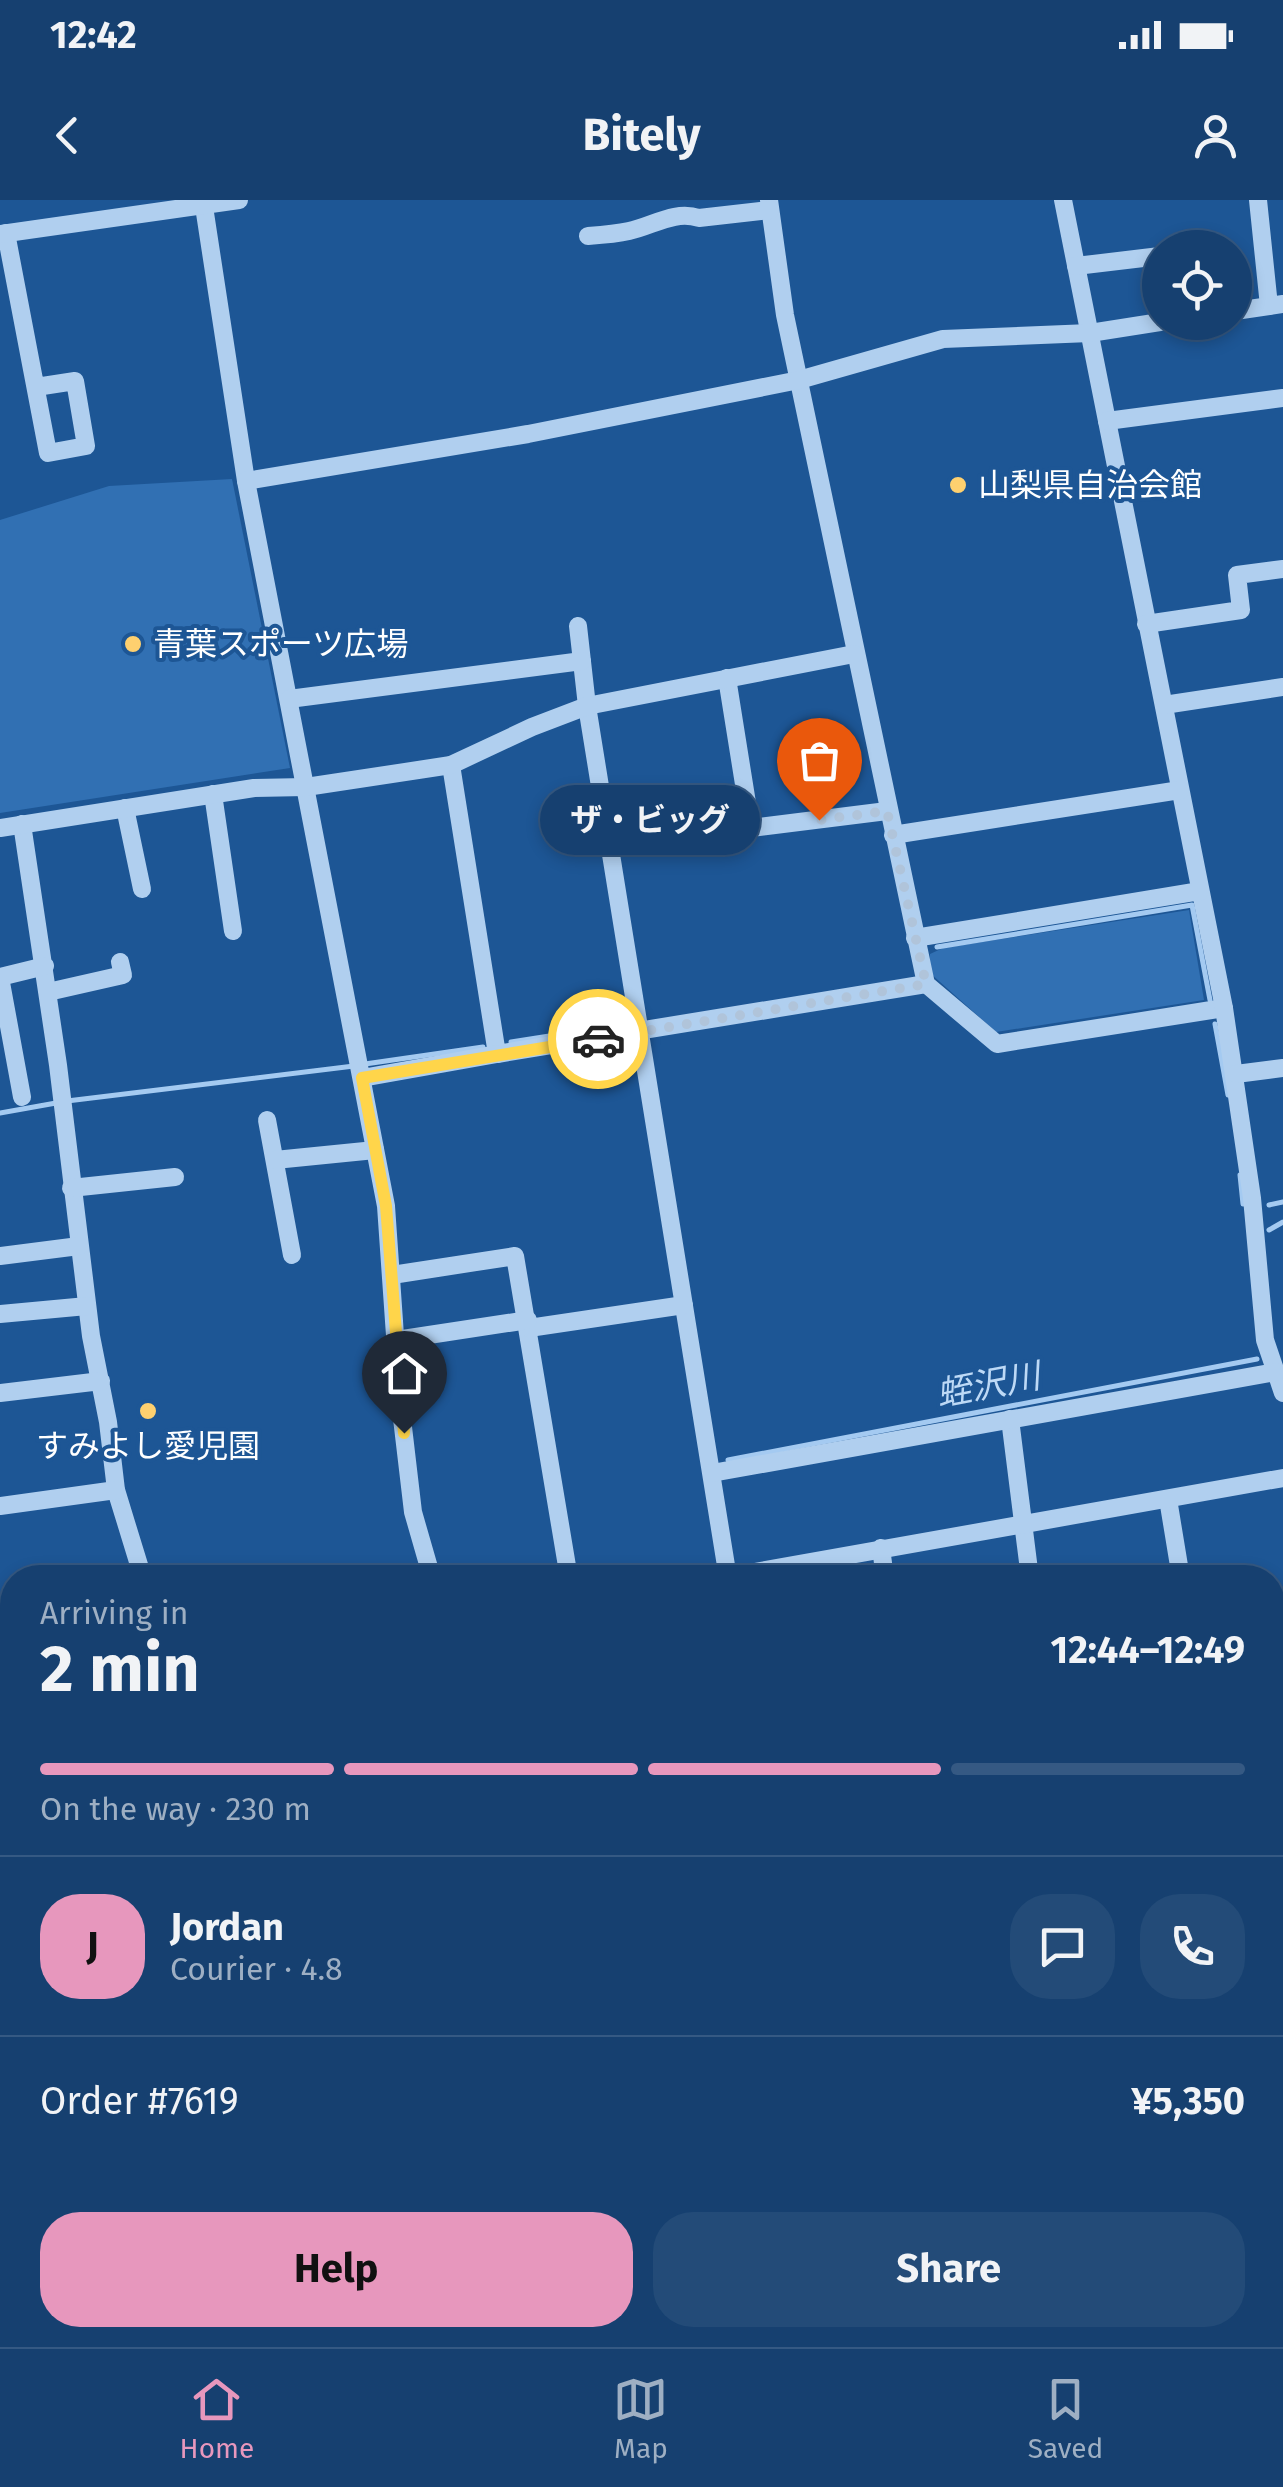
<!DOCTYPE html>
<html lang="en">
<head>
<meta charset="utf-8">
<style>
  :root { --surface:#164070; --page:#234b78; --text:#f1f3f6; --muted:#9eafc3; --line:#355983; --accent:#e797bd }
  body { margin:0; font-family:"Fira Sans","Noto Sans JP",sans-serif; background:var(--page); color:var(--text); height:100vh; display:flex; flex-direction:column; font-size:38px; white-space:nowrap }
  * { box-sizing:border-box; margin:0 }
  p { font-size:32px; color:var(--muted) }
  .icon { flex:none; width:55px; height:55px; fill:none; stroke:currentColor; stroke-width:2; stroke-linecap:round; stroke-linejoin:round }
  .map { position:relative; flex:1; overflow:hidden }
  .sheet { position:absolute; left:0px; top:1365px; width:1285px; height:782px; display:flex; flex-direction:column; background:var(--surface); border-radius:40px 40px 0 0; box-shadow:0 5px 15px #0003,0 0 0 2px var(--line) }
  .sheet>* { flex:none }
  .controls { position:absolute; left:1142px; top:30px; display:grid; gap:20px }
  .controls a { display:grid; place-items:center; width:110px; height:110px; border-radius:50%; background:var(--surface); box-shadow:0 5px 15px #0003,0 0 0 2px var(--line); font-size:50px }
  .pin { position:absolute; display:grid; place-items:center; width:85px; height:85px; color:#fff; margin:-102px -42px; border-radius:50% 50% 50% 0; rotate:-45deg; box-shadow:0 0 10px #0007 }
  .pin .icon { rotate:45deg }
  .courier { position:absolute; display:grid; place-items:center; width:100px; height:100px; margin:-50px; border:8px solid #ffd54a; border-radius:50%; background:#fff; color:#222; box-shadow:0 2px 12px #0007 }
  .bubble { position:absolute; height:70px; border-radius:35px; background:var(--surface); box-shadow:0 5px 15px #0003,0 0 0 2px var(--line); font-size:32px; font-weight:700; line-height:70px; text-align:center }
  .summary em { font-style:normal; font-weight:700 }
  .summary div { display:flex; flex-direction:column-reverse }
  .summary { display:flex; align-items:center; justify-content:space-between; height:170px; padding:0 40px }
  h1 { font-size:65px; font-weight:700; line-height:75px }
  .bar { display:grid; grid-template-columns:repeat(4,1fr); gap:15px 10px; align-content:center; height:120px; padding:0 40px }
  .bar i { height:12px; border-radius:8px; background:var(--line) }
  .bar .current { background:var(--accent) }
  .bar p { grid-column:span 4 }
  .line { display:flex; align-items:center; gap:25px; padding:0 40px; border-top:2px solid var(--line) }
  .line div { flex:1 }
  .round { display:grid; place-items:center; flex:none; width:105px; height:105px; border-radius:40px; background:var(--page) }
  .cta { display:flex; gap:20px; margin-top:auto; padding:20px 40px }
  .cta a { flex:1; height:115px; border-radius:40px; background:var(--accent); color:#111; font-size:40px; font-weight:700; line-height:115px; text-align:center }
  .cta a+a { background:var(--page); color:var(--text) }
  .status { display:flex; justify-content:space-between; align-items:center; height:70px; padding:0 50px; background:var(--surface); direction:ltr }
  .status svg { height:28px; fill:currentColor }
  header { display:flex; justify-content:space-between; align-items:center; height:130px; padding:0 40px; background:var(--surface); font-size:45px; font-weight:700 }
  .dock { display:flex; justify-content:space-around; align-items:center; height:140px; border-top:2px solid var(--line); background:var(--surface); font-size:28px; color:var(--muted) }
  .dock a { display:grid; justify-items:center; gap:5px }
  .dock .current { color:var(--accent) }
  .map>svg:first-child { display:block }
  .green { fill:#3170b3 }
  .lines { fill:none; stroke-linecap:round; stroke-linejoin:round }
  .stream { stroke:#a4caf1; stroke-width:5 }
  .minor { stroke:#b0cfef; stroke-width:18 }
  .major { stroke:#f8fbff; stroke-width:25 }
  .highway { stroke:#fff; stroke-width:30 }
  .done { stroke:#b0c4da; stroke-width:10; stroke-dasharray:0 18 }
  .route { stroke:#ffd54a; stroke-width:12 }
  .poi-dot { fill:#fed06f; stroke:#1d5695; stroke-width:4 }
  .labels { text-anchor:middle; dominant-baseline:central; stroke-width:8; stroke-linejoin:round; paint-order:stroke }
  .poi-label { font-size:32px; fill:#fff; stroke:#1d5695; text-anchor:start }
  .water-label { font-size:35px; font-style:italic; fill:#bdd9f6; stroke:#1d5695 }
</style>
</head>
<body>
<div class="status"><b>12:42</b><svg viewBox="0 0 49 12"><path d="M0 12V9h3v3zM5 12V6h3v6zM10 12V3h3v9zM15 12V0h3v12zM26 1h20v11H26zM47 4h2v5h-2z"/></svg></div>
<header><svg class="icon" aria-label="back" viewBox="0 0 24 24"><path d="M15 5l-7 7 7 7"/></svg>Bitely<svg class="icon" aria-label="person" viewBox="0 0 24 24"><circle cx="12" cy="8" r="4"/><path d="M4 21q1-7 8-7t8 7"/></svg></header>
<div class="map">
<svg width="1283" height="2147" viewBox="0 0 1283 2147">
  <rect width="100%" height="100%" fill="#1d5695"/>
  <g class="green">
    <polygon points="232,279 290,568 0,613 0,320 109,286"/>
    <polygon points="1189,710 1204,800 996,832 930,773 930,754 943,748"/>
    <polygon points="527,2135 596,2135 585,2147 468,2147"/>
  </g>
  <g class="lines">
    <g class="stream">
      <polyline points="937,747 1192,705 1210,800"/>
      <polyline points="1215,824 1228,895"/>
      <polyline points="511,842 607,827"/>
      <polyline points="365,864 483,847"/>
      <polyline points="67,901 354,866"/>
      <polyline points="0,913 56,903"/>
      <polyline points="1240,975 1243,1004"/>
      <polyline points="1269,1005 1283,1002"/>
      <polyline points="1269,1030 1283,1022"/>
      <polyline points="728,1260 1257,1159"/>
    </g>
    <g class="minor">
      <polyline points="203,0 246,281 386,1006 399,1193 413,1312 432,1378"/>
      <polyline points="769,0 785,115 926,784 997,844 1224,808"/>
      <polyline points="1063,0 1224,808 1252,998 1265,1140 1283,1193"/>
      <polyline points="1258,0 1269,106"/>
      <polyline points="6,33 48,253 86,246 75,181 36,187"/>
      <polyline points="0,34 239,0"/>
      <path d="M588,36c14,-1 28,-2 41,-5 24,-5 45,-21 70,-13l71,-8"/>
      <polyline points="1076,66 1160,56"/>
      <polyline points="1235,111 1283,104"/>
      <polyline points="1107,221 1283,198"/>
      <polyline points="246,281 528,234 799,180 943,139 1090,133 1160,122"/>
      <polyline points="1146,424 1241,410 1237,375 1283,369"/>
      <polyline points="578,426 587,506 728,1378"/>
      <polyline points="727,478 751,628 887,611"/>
      <polyline points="289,499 582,461"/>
      <polyline points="1164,505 1283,487"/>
      <polyline points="451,565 497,854 926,784"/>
      <polyline points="213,594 233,731"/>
      <polyline points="125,608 142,689"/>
      <polyline points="22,624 58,865 91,1136 108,1222 116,1290 143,1378"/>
      <polyline points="0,628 254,588 306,587 451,565 532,527 587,506 854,454"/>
      <polyline points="893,635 1180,590"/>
      <polyline points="915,738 1200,691"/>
      <polyline points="48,792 123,775 120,762"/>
      <polyline points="1236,874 1283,868"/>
      <polyline points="362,878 497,854"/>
      <polyline points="22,897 0,777 45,766"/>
      <polyline points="267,920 292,1055"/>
      <polyline points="275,960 375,950"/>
      <polyline points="71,988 175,977"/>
      <polyline points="0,1056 79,1046"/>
      <polyline points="392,1075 515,1056 569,1378"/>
      <polyline points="0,1114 87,1106"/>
      <polyline points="529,1128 684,1105"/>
      <polyline points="396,1140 528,1120"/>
      <polyline points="0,1193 101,1181"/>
      <polyline points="1010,1219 1030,1378"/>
      <polyline points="712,1273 1276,1172"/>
      <polyline points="1168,1299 1181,1378"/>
      <polyline points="0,1306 116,1290"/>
      <polyline points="881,1348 885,1378"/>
      <polyline points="721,1378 1283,1278"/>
      <polyline points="1272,1411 1283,1409"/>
      <polyline points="0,1505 12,1503"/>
      <polyline points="0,1688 8,1745"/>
      <polyline points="0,1795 12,1793"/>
      <polyline points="0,1913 12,1912"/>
      <polyline points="0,2002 12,2000"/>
      <polyline points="0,2073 12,2071"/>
      <polyline points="272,2135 274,2147"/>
      <polyline points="409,2135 411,2147"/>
      <polyline points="661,2135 674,2147"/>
      <polyline points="860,2135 862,2147"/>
      <polyline points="1165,2135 1167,2147"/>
      <polyline points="54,2147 68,2135"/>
      <polyline points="426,2147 483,2135"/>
      <polyline points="601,2147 612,2135"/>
    </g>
    <polyline class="major" points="941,2135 958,2147"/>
    <g class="highway">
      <polyline points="1272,1616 1283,1605"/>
      <polyline points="1272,1651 1283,1640"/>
      <polyline points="777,2147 789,2135"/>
      <polyline points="811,2147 822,2135"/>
    </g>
  </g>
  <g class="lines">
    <polyline class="done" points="598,839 926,784 887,611 819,620"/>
    <polyline class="route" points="404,1233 386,1006 362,878 598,839"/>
  </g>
  <g class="poi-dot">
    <circle cx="958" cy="285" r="10"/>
    <circle cx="133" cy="444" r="10"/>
    <circle cx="148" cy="1211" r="10"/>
  </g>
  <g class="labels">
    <g class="poi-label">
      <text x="978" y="285">山梨県自治会館</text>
      <text x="153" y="444">青葉スポーツ広場</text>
      <text x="148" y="1246" text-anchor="middle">すみよし愛児園</text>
    </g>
    <g class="water-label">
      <text transform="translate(988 1185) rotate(-11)">蛭沢川</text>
    </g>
  </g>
</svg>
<div class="controls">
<a><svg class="icon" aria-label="locate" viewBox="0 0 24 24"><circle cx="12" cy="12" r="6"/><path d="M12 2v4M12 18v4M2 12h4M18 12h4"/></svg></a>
</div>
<div class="pin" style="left:819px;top:620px;background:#ea580c"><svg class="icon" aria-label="bag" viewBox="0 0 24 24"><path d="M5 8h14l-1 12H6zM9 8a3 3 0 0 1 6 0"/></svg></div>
<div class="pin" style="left:404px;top:1233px;background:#1f2937"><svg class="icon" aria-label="home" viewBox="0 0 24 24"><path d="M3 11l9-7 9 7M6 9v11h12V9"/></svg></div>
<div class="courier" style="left:598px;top:839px"><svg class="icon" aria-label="car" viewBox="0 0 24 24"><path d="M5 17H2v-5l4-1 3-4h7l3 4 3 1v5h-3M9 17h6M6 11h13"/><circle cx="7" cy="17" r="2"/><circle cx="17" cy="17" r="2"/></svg></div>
<div class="bubble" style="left:540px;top:585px;width:220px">ザ・ビッグ</div>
<section class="sheet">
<div class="summary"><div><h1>2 min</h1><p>Arriving in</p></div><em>12:44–12:49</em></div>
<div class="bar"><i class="current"></i><i class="current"></i><i class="current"></i><i></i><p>On the way · 230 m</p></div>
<div class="line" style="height:180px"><b class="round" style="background:var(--accent);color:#111">J</b><div><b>Jordan</b><p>Courier · 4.8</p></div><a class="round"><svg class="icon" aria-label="chat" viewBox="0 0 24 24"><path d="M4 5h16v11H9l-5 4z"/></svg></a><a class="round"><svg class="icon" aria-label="phone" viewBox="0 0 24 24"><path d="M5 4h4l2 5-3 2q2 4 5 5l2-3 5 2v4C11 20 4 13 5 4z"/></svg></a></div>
<div class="line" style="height:130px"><div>Order #7619</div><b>¥5,350</b></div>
<div class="cta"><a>Help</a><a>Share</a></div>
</section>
</div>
<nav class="dock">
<a class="current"><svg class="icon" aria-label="home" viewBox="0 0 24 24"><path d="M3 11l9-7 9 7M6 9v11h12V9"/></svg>Home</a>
<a><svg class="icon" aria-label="map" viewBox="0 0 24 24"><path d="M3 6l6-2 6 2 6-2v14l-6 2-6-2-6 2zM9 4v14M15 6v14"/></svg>Map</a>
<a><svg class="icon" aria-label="saved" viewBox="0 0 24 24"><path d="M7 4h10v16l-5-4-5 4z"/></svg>Saved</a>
</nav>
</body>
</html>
